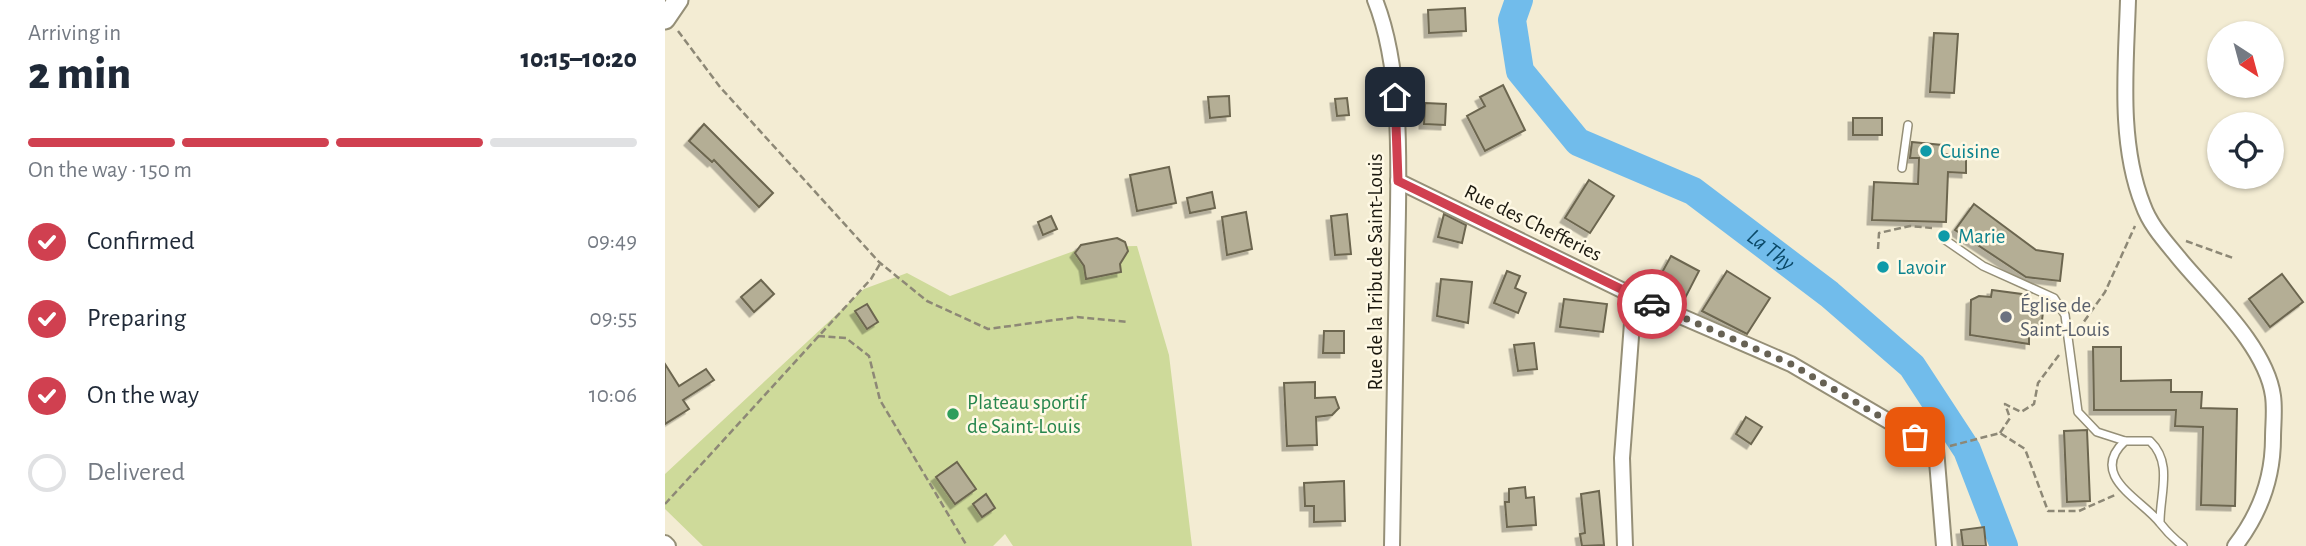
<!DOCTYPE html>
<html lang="en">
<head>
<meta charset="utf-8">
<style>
  :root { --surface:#fff; --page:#f6f6f7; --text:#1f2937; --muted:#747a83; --line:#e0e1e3; --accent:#d04050 }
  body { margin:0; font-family:"Alegreya Sans",sans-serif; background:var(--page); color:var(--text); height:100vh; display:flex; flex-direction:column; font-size:26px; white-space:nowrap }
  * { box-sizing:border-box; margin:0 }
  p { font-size:23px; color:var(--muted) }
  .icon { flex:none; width:38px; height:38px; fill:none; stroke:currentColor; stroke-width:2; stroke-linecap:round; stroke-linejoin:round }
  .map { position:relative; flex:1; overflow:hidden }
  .panel { display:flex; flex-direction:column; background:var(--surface); width:665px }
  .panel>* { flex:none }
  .needle { width:46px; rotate:144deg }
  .tools { position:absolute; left:1542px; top:21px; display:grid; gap:14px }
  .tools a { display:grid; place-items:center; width:77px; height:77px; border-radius:50%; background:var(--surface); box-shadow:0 2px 5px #0004; font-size:35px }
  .pin { position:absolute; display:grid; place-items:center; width:60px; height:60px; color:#fff; margin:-30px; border-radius:14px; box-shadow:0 4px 10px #0006 }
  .courier { position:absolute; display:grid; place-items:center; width:70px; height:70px; margin:-35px; border:5px solid #d04050; border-radius:50%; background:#fff; color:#222; box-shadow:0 2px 9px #0007 }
  .headline em { font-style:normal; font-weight:800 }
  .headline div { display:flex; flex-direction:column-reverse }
  .headline { display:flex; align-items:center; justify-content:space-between; height:119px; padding:0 28px }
  h1 { font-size:46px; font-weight:800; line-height:52px }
  .bar { display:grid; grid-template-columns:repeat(4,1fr); gap:10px 7px; align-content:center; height:84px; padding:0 28px }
  .bar i { height:9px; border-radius:5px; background:var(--line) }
  .bar .selected { background:var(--accent) }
  .bar p { grid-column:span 4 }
  ol { padding:0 28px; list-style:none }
  li { display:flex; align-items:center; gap:21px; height:77px }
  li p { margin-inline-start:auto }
  li .icon { padding:7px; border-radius:50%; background:var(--accent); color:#fff; stroke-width:4 }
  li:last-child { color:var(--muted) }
  li i { width:38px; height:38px; border:4px solid var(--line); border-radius:50% }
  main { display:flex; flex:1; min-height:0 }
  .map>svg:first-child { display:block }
  .green { fill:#ceda9a }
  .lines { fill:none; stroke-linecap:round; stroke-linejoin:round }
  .river { stroke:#71bceb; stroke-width:28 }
  .building { fill:#b4ae95; stroke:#6c6650; stroke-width:2; filter:url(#shadow) }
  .service-casing { stroke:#958f77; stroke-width:10 }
  .minor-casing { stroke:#958f77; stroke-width:18 }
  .secondary-casing { stroke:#958f77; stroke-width:23 }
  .path { stroke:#8d8876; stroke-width:2.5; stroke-dasharray:7 3.5; stroke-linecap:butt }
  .service { stroke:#fff; stroke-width:7 }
  .minor { stroke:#fff; stroke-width:14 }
  .secondary { stroke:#fff; stroke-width:19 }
  .done { stroke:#676254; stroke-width:7; stroke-dasharray:0 12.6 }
  .route { stroke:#d04050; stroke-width:9 }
  .culture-dot { fill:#0f9aa8; stroke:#fff9e5; stroke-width:2.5 }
  .worship-dot { fill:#6b7280; stroke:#fff9e5; stroke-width:2.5 }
  .leisure-dot { fill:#2e9e5b; stroke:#fff9e5; stroke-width:2.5 }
  .labels { text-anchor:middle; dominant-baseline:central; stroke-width:5; stroke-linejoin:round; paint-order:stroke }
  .culture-label { font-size:21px; fill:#0d838f; stroke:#fff9e5; text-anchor:start }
  .street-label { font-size:21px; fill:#1b180f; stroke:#fff9e5 }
  .worship-label { font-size:21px; fill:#5b616d; stroke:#fff9e5; text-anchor:start }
  .leisure-label { font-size:21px; fill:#27864d; stroke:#fff9e5; text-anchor:start }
  .water-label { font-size:23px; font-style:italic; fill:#0b4968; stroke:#fff9e5 }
</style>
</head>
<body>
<main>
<section class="panel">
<div class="headline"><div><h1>2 min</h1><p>Arriving in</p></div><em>10:15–10:20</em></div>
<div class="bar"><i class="selected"></i><i class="selected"></i><i class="selected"></i><i></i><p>On the way · 150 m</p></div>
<ol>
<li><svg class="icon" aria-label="check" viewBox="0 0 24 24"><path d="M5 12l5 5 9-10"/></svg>Confirmed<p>09:49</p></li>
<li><svg class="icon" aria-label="check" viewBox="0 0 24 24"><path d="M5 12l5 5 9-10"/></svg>Preparing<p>09:55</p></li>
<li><svg class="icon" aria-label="check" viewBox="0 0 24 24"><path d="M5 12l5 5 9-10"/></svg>On the way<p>10:06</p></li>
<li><i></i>Delivered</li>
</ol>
</section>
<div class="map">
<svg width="1641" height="546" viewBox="0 0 1641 546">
  <defs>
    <filter id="shadow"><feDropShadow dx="-4.5" dy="4.5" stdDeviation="0" flood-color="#0004"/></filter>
  </defs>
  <rect width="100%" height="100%" fill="#f3ecd3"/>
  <polygon class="green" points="472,246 504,355 527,546 348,546 340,534 328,546 38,546 0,509 0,474 199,289 242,273 285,296 420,247"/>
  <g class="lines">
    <path class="river" id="s1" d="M854,0l-7,20 8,51 58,71 115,49 136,103 83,72 55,84 37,96"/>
  </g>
  <g class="building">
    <polygon points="800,8 801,31 764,33 763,10"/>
    <polygon points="1269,33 1293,34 1289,93 1265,92"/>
    <polygon points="838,85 860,130 820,151 802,116 820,106 815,97"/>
    <polygon points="564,96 565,116 545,118 543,97"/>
    <polygon points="682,98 684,115 672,116 670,99"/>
    <polygon points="760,103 781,104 780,125 759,124"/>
    <rect x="1188" y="118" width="29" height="17"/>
    <polygon points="39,124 108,193 94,207 49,160 47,162 24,141"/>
    <polygon points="1247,142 1277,145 1276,154 1301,155 1301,173 1283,172 1281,222 1207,220 1209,182 1253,184 1254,158 1245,158"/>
    <polygon points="504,167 511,203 472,211 465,175"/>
    <polygon points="924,180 949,196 925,233 900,218"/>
    <polygon points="547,192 550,208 525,213 522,198"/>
    <polygon points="1309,204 1371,250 1398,254 1395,281 1361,277 1290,230"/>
    <polygon points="581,212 587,249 562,255 557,217"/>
    <polygon points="682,214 686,254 670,255 666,216"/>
    <polygon points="779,214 801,225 797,243 773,237"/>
    <polygon points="386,216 392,229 378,235 373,222"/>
    <polygon points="452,238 460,242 463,251 455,264 456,272 421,279 419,266 410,253 416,245"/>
    <polygon points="1006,256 1034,271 1017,304 988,289"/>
    <polygon points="842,271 855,276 850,288 861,293 853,313 829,303"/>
    <polygon points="1062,271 1105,298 1082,334 1037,311"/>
    <polygon points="1617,274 1638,302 1605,327 1584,299"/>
    <polygon points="776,279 807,282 803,323 772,316"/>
    <polygon points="96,280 109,294 89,312 76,297"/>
    <polygon points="1327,290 1364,295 1366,309 1378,311 1376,331 1364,333 1364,344 1305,335 1306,300 1314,296 1326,297"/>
    <polygon points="899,299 942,304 938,332 895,327"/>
    <polygon points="202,304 213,322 202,329 190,311"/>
    <polygon points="659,331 679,331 679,353 658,353"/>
    <polygon points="869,343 872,369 853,371 849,345"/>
    <polygon points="1428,347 1456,347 1456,381 1506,380 1506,392 1537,392 1536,408 1572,409 1570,506 1536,505 1538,427 1510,426 1511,410 1429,410"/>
    <polygon points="0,364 14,386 41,369 49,380 18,400 24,409 0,424"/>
    <polygon points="650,382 650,398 670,397 674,408 667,415 651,417 652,445 622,446 619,383"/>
    <polygon points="1081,417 1097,427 1086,444 1071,434"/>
    <polygon points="1422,430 1425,501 1402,502 1399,431"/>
    <polygon points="292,462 311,489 290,504 271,477"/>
    <polygon points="679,481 680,521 649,522 649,506 640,506 639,483"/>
    <polygon points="860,487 861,498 869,497 871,525 842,527 840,502 844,502 844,489"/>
    <polygon points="934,491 939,545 917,546 915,534 920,533 916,494"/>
    <polygon points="321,494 330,508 317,517 308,504"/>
    <polygon points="1319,527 1321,546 1298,546 1296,530"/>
  </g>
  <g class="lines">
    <defs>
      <g id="service">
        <polyline points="1237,168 1243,125"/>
        <polyline points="1276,237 1318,266 1389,298 1400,315 1413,412 1432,432 1460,441"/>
        <path d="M1495,522c0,-29 13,-59 -10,-81h-25c-38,35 18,59 35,82 7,9 13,15 23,23"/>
      </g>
      <g id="minor">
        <path d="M710,0c30,75 23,184 22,264 -2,94 -3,188 -5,282"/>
        <path d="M1463,0c-2,66 -10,142 15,205 7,20 22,36 35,52 31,38 88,89 95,139 2,14 0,29 0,42 0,40 -14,77 -38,108"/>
        <polyline points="733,181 969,296 1126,364 1271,449 1279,546"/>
        <polyline points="0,543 3,546"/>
        <polyline points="960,546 957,458 969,296"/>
      </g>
      <polyline id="secondary" points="0,19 13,0"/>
    </defs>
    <use href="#service" class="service-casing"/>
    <use href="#minor" class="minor-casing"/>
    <use href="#secondary" class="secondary-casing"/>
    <g class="path">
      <polyline points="13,31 55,87 214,262 262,301 323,329 412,317 464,322"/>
      <polyline points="1521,241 1568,258"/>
      <polyline points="1213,249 1214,233 1245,226 1267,228"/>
      <polyline points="1413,330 1440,292 1470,226"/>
      <polyline points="153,336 181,338 204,356 215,400 302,546"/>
      <polyline points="1335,433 1345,418 1340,404 1356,412 1369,404 1373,383 1394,355"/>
      <polyline points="1285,446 1335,433 1360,449 1383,511 1414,511 1450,495"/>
      <polyline points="0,504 206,279 215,264"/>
    </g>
    <use href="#service" class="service"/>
    <use href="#minor" class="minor"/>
    <use href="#secondary" class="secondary"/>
  </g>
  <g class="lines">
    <polyline class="done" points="987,304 1126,364 1250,437"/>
    <polyline class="route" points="730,97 733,181 987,304"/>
  </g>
  <g class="culture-dot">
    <circle cx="1261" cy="151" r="7"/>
    <circle cx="1279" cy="236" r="7"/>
    <circle cx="1218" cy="267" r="7"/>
  </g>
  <circle class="worship-dot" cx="1341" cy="317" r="7"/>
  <circle class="leisure-dot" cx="288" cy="414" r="7"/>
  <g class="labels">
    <g class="culture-label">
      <text x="1275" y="151">Cuisine</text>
      <text x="1293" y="236">Marie</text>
      <text x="1232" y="267">Lavoir</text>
    </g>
    <g class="street-label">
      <text transform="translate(868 223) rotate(26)">Rue des Chefferies</text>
      <text transform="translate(710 272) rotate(-90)">Rue de la Tribu de Saint-Louis</text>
    </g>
    <g class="worship-label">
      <text x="1355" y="305">Église de<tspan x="1355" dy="24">Saint-Louis</tspan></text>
    </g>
    <g class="leisure-label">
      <text x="302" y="402">Plateau sportif<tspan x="302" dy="24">de Saint-Louis</tspan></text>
    </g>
    <g class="water-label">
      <text stroke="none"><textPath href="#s1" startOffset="387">La Thy</textPath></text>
    </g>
  </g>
</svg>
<div class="tools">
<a><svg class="needle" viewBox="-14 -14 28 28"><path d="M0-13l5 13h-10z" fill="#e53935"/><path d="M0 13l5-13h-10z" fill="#747a83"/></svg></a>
<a><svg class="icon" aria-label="locate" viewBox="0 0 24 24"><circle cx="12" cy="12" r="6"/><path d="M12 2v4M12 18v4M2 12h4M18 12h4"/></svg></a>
</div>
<div class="pin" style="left:1250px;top:437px;background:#ea580c"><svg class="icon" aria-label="bag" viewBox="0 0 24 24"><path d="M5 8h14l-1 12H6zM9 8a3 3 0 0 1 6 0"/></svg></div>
<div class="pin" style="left:730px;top:97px;background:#1f2937"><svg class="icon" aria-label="home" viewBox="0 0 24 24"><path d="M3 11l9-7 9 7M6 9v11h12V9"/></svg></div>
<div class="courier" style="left:987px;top:304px"><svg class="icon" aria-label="car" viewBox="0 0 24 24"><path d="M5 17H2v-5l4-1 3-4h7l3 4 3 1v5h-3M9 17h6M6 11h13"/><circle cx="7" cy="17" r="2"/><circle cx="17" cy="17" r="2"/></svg></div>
</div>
</main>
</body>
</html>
